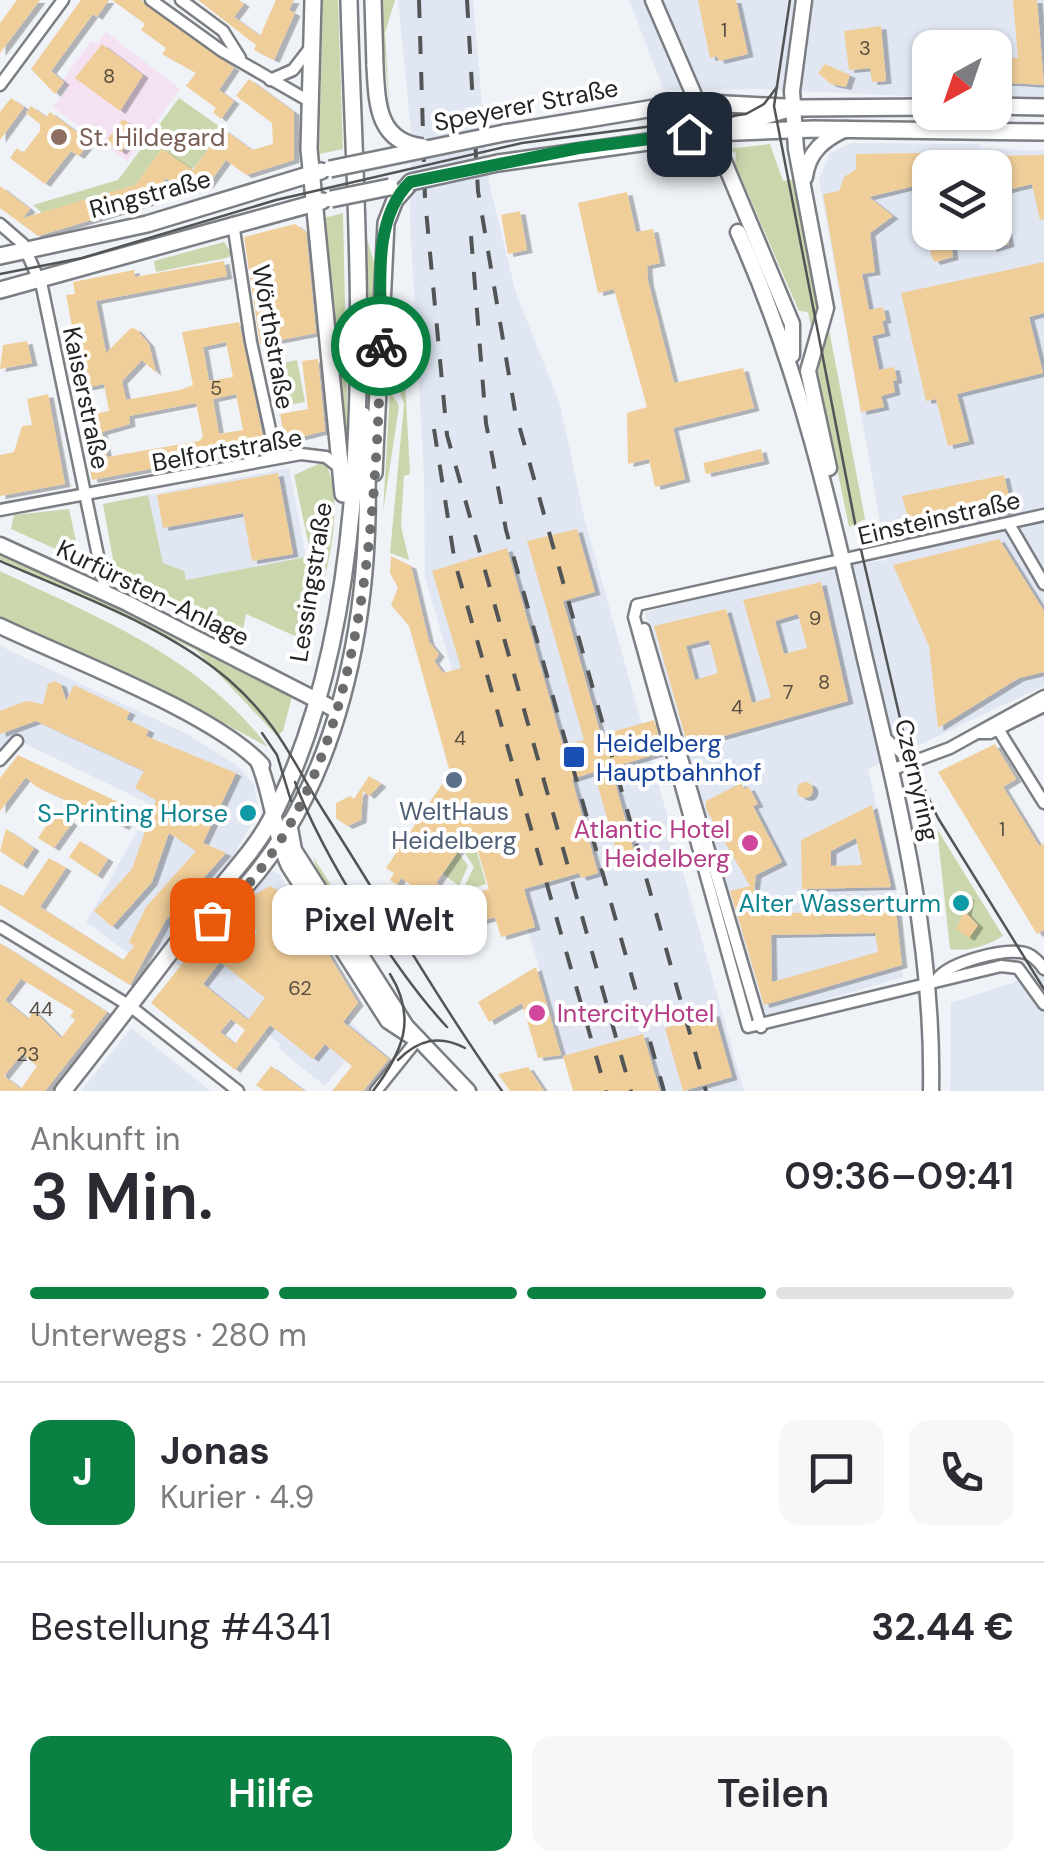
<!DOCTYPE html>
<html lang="de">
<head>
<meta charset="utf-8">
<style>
  :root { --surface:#fff; --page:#f7f7f7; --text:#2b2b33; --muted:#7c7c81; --line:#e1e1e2; --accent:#0b8043 }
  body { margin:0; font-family:"DM Sans",sans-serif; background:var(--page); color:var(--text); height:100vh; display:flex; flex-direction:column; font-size:38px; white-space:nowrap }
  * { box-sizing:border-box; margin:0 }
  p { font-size:32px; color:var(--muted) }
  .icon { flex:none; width:55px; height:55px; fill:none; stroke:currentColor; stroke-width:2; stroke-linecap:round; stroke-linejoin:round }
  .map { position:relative; height:1091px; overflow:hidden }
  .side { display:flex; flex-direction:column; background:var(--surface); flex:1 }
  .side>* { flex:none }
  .needle { width:65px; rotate:220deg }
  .controls { position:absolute; left:912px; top:30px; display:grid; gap:20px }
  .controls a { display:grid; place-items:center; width:100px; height:100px; border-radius:20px; background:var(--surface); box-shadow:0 2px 8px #0004; font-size:50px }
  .pin { position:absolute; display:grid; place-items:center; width:85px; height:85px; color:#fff; margin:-42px; border-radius:20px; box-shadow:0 5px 15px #0006 }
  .courier { position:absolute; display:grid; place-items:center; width:100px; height:100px; margin:-50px; border:8px solid #0b8043; border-radius:50%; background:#fff; color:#222; box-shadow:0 2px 12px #0007 }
  .bubble { position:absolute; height:70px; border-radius:20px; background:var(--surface); box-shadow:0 2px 8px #0004; font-size:32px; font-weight:600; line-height:70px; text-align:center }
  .headline em { font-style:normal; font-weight:600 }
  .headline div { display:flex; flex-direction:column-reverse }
  .headline { display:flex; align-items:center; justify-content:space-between; height:170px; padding:0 30px }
  h1 { font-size:65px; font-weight:600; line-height:75px }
  .bar { display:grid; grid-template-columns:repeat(4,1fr); gap:15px 10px; align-content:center; height:120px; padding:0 30px }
  .bar i { height:12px; border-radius:8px; background:var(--line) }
  .bar .current { background:var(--accent) }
  .bar p { grid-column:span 4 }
  .line { display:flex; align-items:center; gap:25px; padding:0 30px; border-top:2px solid var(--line) }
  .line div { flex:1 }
  .round { display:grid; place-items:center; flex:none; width:105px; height:105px; border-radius:20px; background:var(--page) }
  .button { display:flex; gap:20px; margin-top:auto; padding:20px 30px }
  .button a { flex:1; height:115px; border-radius:20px; background:var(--accent); color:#fff; font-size:40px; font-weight:600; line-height:115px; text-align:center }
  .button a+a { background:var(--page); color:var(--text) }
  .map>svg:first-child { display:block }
  .built { fill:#e0e7f3; fill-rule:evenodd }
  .education { fill:#f4e1f1 }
  .green { fill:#cad7ad }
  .building { fill:#f0ce99; fill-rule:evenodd; filter:url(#shadow) }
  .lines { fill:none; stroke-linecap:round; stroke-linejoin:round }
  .street-casing { stroke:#7b7e83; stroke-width:15 }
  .secondary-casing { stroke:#7b7e83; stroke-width:19 }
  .primary-casing { stroke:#7b7e83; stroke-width:20 }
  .street { stroke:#fff; stroke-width:10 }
  .secondary { stroke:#fff; stroke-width:14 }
  .primary { stroke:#fff; stroke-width:15 }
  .tram { stroke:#525556; stroke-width:2.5 }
  .rail { stroke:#525556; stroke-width:4; stroke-dasharray:18 18; stroke-linecap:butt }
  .primary-bridge-casing { stroke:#7b7e83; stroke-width:20; stroke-linecap:butt }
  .primary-bridge { stroke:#fff; stroke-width:15 }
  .done { stroke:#6a6c6e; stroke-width:10; stroke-dasharray:0 18 }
  .route { stroke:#0b8043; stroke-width:12 }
  .education-dot { fill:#8d6e63; stroke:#fff; stroke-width:4 }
  .transit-dot { fill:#1a4fb4; stroke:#fff; stroke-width:4 }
  .service-dot { fill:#5c6f8a; stroke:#fff; stroke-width:4 }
  .culture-dot { fill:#0f9aa8; stroke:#fff; stroke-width:4 }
  .hotel-dot { fill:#d1479c; stroke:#fff; stroke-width:4 }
  .labels { text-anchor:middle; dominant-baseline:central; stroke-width:8; stroke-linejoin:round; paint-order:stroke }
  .number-label { font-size:20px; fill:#564e42 }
  .street-label { font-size:25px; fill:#222425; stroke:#fff }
  .education-label { font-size:25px; fill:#785e54; stroke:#fff; text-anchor:start }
  .transit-label { font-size:25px; fill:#164399; stroke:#fff; text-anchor:start }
  .service-label { font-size:25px; fill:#4e5e75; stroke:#fff }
  .culture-label { font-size:25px; fill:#0d838f; stroke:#fff; text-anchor:end }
  .hotel-label { font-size:25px; fill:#b23c85; stroke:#fff; text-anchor:end }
</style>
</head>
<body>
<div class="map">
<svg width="1044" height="1091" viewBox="0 0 1044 1091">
  <defs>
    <filter id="shadow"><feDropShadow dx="5.5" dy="3" stdDeviation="0" flood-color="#0004"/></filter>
  </defs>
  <rect width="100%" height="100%" fill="#eff2f7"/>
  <g class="built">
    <polygon points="398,0 473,0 489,183 516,293 560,404 584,517 744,1091 575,1091 425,577 424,476 410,220 411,132"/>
    <polygon points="629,0 1044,0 1044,100 995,99 995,48 930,48 930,97 758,89 672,90 663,88"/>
    <path d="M852,143l127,1 2,4 63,3v535l-176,83 29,129 6,79 -139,41 -6,-4 -113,-402 170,-42 72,-10 -68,-381 11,-26zM930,168h65v64h-65z"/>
    <polygon points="289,468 306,557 186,580 163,563 148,495"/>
    <polygon points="0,646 189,735 239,767 254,785 259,812 237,849 281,876 358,1005 348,1020 390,1059 371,1082 345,1061 325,1086 278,1048 280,1044 156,948 145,966 86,922 152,805 15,739 0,757"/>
    <polygon points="1044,966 1044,1091 950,1091 951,1003 1012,983"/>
    <polygon points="131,1028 211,1091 81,1091"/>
  </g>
  <polygon class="education" points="106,32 180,89 127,161 53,107 68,88 61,83 91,41 98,43"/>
  <g class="green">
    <polygon points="323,0 338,0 343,149 319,154"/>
    <polygon points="380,0 395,0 385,33 390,115"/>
    <polygon points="179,98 223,129 195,167 190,169 162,149 135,185 42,213 33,205 118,180"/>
    <polygon points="770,144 783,181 797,179 821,308 813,335 808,312 799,311 735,164 736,153 728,149"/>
    <polygon points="343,213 348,443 320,219"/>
    <polygon points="367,239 377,272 372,433"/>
    <polygon points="224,242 233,255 226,258 156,272 154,261"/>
    <polygon points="392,307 397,380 405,381 410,474 404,476 401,526 409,560 390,553 404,404 400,392 390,383"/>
    <polygon points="828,324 865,519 849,527 815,361"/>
    <polygon points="297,360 305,402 276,408 267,366"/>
    <polygon points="390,391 399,406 383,512"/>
    <path d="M325,461c24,52 -4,128 -17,181l-62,-28 -4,21 -126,-59 -13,-72 45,-9 15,68 21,8 2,9 125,-24 -17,-81z"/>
    <polygon points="69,509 80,560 11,529 14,515"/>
    <polygon points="0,550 293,693 283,731 277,736 196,650 0,559"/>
    <path d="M0,571c99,47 200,86 268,176l-109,-59 -159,-71z"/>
    <path d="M937,829l66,107c-17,10 -34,16 -53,13z"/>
    <polygon points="472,834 486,884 462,891 474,867 462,849"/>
    <polygon points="458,852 468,866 459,886 443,874"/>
    <polygon points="313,857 369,944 365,947 319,875"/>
  </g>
  <g class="building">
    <polygon points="17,0 40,0 0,53 0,23"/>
    <polygon points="81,0 109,0 97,17 93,14 51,71 64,82 55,94 31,69"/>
    <polygon points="112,0 141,0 234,68 219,90 234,101 221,119 213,112 216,108 186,86 196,73 162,54 166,48 141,30 145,24"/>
    <polygon points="198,0 239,0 244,4 234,17 260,36 276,0 294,0 289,10 295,13 274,60 254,50 256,45"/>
    <polygon points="698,0 736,0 748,54 719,61 717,56 710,58"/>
    <polygon points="1013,0 1037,0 1044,85 995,82 995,57 1018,58"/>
    <polygon points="881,26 886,81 872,82 870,68 849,70 844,31"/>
    <polygon points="102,44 143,75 120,111 75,78"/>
    <polygon points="825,64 850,75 846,87 831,84 818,73"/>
    <polygon points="249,79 294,112 294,160 246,175 226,160 208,185 185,192 166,178 148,203 38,236 0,208 0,186 30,209 23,218 135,185 162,149 193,170 223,129 252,150 273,144 272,123 236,96"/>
    <polygon points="11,98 24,107 0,140 0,112"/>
    <polygon points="31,106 46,117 50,112 90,142 79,156 71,151 45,184 10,158 17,148 23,153 40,131 40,124 26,113"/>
    <polygon points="123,119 138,130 121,152 106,141"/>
    <polygon points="987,152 987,156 1044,155 1044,219 1040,220 1032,184 999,192 1009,244 991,249 985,232 995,232 995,168 930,168 930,232 950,232 953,257 935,262 932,258 914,186 869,197 893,216 870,233 875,272 862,274 869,310 883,307 886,320 882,321 885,333 872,336 879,370 894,367 897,380 893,381 895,392 881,396 884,407 861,412 823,194 839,191 844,177 856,169 856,154"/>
    <polygon points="627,192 636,232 653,229 660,263 647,266 648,281 674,383 743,368 754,408 673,428 685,479 655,487 649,459 628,464 627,413 647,407 614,289 598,293 578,203"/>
    <polygon points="520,211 527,250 508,254 501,215"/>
    <polygon points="295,224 306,232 316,333 260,344 244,237"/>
    <path d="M224,261l3,15 -131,25 10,52 25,-25 5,1 13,15 7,29 -14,-13 -20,21 4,19 54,-10 13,-5 -11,-53 57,-10 26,125 -173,33 -10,-64 27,-5 -5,-27 -20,4 -18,-93 9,-1 -2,-12 61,-12 1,7zM226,342l7,35 -24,4 -6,-34zM236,394l7,36 -24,4 -6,-35zM196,403l7,34 -4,4 -92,16 -5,-25 28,-8 -1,-8z"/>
    <polygon points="1044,262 1044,313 1029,317 1043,373 957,394 969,441 948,446 936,399 926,401 901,293"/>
    <polygon points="27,341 32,363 0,369 3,345"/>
    <polygon points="318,359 325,431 285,441 280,414 308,409 302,361"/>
    <polygon points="48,394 65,484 0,496 0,455 14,452 22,426 32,425 27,399"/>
    <polygon points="761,449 764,461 706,474 703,463"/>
    <polygon points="278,473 293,554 252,561 243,513 163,528 157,495"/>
    <polygon points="1004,475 1012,510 994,514 990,499 908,518 902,496"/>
    <path d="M577,529l18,63 -32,9 38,134 53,-15 9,32 -52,16 26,94 -16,5 -27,-95 -22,7 26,94 -17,5 -2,-5 -55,16 11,38 -34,10 -6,-20 -34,10 -3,-9 -57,-40 -4,7 -7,-5 4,-7 -8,-5 64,-96 -41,-146 -18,-21 7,-17 -8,-15 1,-17 20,10 18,76 10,12 -5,7 9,12 18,-5 -29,-97 75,-23 56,198 21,-6 -57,-199zM472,831l17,58 -31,9 -22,-15z"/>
    <polygon points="999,539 1044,611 1044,672 1019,678 938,728 929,646 893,565"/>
    <path d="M821,582l27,119 -160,45 -34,-120 72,-17 26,94 19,-6 -28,-97zM798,614l9,34 -23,6 -9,-33zM709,640l9,33 -23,7 -9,-34z"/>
    <polygon points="54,681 61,684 66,701 74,685 130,712 126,719 149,730 146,736 236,773 203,843 226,853 166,920 130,985 0,905 0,884 23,896 49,858 66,868 40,907 123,960 134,946 129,942 146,907 196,851 169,833 152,882 112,927 94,911 132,869 156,800 135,788 144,771 36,721 0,734 0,711 26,701 43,704 48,684"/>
    <polygon points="995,744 1016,779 1003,787 1039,846 1044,843 1044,930 1037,934 938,772"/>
    <polygon points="18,755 133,809 124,827 35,786 26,777 0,811 0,778"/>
    <polygon points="369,776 381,784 369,796 363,791 361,820 347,826 336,818 336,803 350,796 354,799"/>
    <circle cx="805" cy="790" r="8"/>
    <path d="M741,783l3,6 5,-2 9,17 -5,2 29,56 -26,13 -5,39 145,-4 6,55 -138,40 -34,-114 20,-5 -44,-77v-8zM875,933l3,19 -106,30 -1,-47z"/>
    <path d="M872,805l19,82 -89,2 -1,-49zM856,838l6,27 -31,1v-15z"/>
    <polygon points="57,810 72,823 54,848 38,838"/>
    <polygon points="6,829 34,848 22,866 0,851"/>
    <polygon points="80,841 108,859 97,876 69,857"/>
    <path d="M270,886l22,12 3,12 13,11 50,82 -15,19 46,37 -26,32h-31l20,-25 -27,-22 -12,15 -43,-34 -35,45 -84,-67 35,-44 22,-16 7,5 13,-17 19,15 10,-14 -11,-16 2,-17zM220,962l45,36 -17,22 -45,-36zM231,1019l14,11 -10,14 -15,-12z"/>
    <polygon points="961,893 969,897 966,913 978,925 969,938 956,929 963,914 953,902"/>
    <path d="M0,943l107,69 -62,79h-45zM21,979l53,32 -4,5 5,4 -14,18 -27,-27 -6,8 -23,-19zM22,1054l15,12 -16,23 -17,-13z"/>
    <polygon points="536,967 561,1055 538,1058 522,1003 489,1022 478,1002"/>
    <polygon points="714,1013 732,1077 683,1091 665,1028"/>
    <polygon points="643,1034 660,1091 573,1091 563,1056"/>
    <polygon points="271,1066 287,1078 304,1091 264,1091 256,1085"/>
    <polygon points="528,1067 544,1091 510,1091 498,1074"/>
  </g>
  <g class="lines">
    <defs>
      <g id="street">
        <polyline points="151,0 222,51 309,101"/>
        <polyline points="181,0 223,31 240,58"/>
        <polyline points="270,80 293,70 310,48"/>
        <polyline points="0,85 63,0"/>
        <polyline points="233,223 251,342 276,457"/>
        <polyline points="0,224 23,244 42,287 106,594"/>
        <polyline points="0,510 301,454 326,457 340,468"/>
        <polyline points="1009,524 1044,584"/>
        <polyline points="637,605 634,617 748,1027 1001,966 1018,968 1044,1004"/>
        <polyline points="637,605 1044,515"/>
        <polyline points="644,629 761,1027"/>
        <polyline points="998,729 1044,803"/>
        <polyline points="980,733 990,733 1044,706"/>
        <polyline points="883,736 905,756 918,759"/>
        <polyline points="0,760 17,741"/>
        <polyline points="891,770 950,748 1044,696"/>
        <polyline points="0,927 130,1006 238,1091"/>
        <path d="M938,978c13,-16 65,-30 87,-25 8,2 14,9 19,16"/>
        <polyline points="376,1091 417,1040"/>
      </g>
      <g id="secondary">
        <polyline points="653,0 697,102"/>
        <polyline points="804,0 792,91 796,149 826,308 808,371 829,468"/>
        <polyline points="712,133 792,324 792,355"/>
        <path d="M805,177c3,-25 19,-38 41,-48"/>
        <path d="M738,232c62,138 94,281 127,427 34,144 69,283 66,432"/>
        <polyline points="0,545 127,603 338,711"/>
        <path d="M0,626c69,33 214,87 262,139"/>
        <path d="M258,761c15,35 15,71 31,105l99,155 29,19"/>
        <polyline points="289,823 294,850 406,1026 468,1091"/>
      </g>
      <g id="primary">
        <polyline points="313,0 309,149 343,494"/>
        <polyline points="373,0 375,66"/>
        <polyline points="995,106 1044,107"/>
        <polyline points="725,128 785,110"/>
        <polyline points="504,133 690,102 802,108 930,107"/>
        <polyline points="498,163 712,133 814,129 1044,132"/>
        <polyline points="0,256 147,224 321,171"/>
        <polyline points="0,290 322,201"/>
        <polyline points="374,473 386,223 395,200 411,182"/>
        <path d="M191,935c154,-109 190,-346 172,-520"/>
        <path d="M63,1091c50,-63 99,-128 148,-192 20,-25 44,-50 59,-78 121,-229 85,-569 79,-821"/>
      </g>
    </defs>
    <use href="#street" class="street-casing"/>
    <use href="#secondary" class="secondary-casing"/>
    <use href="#primary" class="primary-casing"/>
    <use href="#street" class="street"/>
    <use href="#secondary" class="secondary"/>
    <use href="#primary" class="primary"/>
    <g class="tram">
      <polyline points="790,0 774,106 856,528 909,757 938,818 1044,989"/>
      <polyline points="0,274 82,258 276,200 522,143 746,114 764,104 777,87"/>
      <path d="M0,561c76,34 165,64 229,119 51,45 63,81 97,135 59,92 113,187 176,276"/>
      <polyline points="262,733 277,755 291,801"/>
      <path d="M295,782c27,72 99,188 152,245"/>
      <path d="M398,1060c20,-20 41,-26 67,-12"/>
      <path d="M373,1091c29,-38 45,-72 17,-117"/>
    </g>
    <g class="rail">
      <polyline points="419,0 425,199 447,435 631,1091"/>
      <polyline points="467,0 478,191 515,411 706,1091"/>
      <polyline points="471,236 486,423 506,530 664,1091"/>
      <polyline points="434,429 455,563 606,1091"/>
    </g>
    <defs>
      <g id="primary-bridge">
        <path d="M375,66c2,37 2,76 48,81"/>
        <polyline points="330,169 504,133"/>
        <polyline points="411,182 498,163"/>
        <polyline points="331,199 390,187"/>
      </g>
    </defs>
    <use href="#primary-bridge" class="primary-bridge-casing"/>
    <use href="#primary-bridge" class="primary-bridge"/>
  </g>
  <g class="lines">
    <path class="done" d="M212,920c152,-127 163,-392 169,-574"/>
    <path class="route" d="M381,346c1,-52 -11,-125 29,-164l169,-34 110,-14"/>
  </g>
  <circle class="education-dot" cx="59" cy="137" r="10"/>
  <rect class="transit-dot" x="562" y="745" width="24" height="24" rx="5"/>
  <circle class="service-dot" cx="454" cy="780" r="10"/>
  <g class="culture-dot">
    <circle cx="248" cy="813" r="10"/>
    <circle cx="961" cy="903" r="10"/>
  </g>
  <g class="hotel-dot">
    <circle cx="750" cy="843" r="10"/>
    <circle cx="537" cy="1013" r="10"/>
  </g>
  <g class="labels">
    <g class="number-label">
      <text x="724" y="30">1</text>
      <text x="865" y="48">3</text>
      <text x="109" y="76">8</text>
      <text x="216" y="388">5</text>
      <text x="815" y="618">9</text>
      <text x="824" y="682">8</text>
      <text x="788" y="692">7</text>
      <text x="737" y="707">4</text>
      <text x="460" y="738">4</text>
      <text x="1002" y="829">1</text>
      <text x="300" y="988">62</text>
      <text x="41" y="1009">44</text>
      <text x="28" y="1054">23</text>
    </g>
    <g class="street-label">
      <text transform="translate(526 105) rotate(-11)">Speyerer Straße</text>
      <text transform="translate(150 194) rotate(-15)">Ringstraße</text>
      <text transform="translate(273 337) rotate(80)">Wörthstraße</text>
      <text transform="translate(86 398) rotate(78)">Kaiserstraße</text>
      <text transform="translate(227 450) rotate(-10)">Belfortstraße</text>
      <text transform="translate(939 518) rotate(-13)">Einsteinstraße</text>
      <text transform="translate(311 582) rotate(-81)">Lessingstraße</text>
      <text transform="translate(153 593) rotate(26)">Kurfürsten-Anlage</text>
      <text transform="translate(917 780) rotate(77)">Czernyring</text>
    </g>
    <g class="education-label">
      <text x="79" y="137">St. Hildegard</text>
    </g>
    <g class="transit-label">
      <text x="596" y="743">Heidelberg<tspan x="596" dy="29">Hauptbahnhof</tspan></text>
    </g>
    <g class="service-label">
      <text x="454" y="811">WeltHaus<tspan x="454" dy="29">Heidelberg</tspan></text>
    </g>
    <g class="culture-label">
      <text x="228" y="813">S-Printing Horse</text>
      <text x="941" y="903">Alter Wasserturm</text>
    </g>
    <g class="hotel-label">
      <text x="730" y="829">Atlantic Hotel<tspan x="730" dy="29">Heidelberg</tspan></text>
      <text x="557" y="1013" text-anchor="start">IntercityHotel</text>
    </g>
  </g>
</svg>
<div class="controls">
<a><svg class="needle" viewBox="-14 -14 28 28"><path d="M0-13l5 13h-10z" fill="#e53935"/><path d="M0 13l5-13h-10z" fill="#7c7c81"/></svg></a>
<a><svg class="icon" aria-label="layers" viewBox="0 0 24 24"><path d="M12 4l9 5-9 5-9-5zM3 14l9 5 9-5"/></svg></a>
</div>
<div class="pin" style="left:212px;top:920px;background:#ea580c"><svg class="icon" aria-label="bag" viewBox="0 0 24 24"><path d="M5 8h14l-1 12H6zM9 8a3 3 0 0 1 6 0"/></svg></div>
<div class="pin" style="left:689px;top:134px;background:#1f2937"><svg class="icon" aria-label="home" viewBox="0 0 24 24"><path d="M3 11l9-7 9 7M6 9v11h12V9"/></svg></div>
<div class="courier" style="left:381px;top:346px"><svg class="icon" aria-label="bike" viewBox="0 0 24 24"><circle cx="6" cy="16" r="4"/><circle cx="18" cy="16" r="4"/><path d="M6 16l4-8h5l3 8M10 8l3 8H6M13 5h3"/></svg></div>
<div class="bubble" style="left:272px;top:885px;width:215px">Pixel Welt</div>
</div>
<section class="side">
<div class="headline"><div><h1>3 Min.</h1><p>Ankunft in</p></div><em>09:36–09:41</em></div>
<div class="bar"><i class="current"></i><i class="current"></i><i class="current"></i><i></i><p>Unterwegs · 280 m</p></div>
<div class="line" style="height:180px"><b class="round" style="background:var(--accent);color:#fff">J</b><div><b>Jonas</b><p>Kurier · 4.9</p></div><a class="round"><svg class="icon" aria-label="chat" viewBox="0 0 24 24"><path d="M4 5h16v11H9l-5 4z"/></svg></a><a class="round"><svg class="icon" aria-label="phone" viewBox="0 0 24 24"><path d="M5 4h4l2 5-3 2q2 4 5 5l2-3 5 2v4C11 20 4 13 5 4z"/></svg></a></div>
<div class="line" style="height:130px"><div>Bestellung #4341</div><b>32.44 €</b></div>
<div class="button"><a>Hilfe</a><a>Teilen</a></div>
</section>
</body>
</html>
